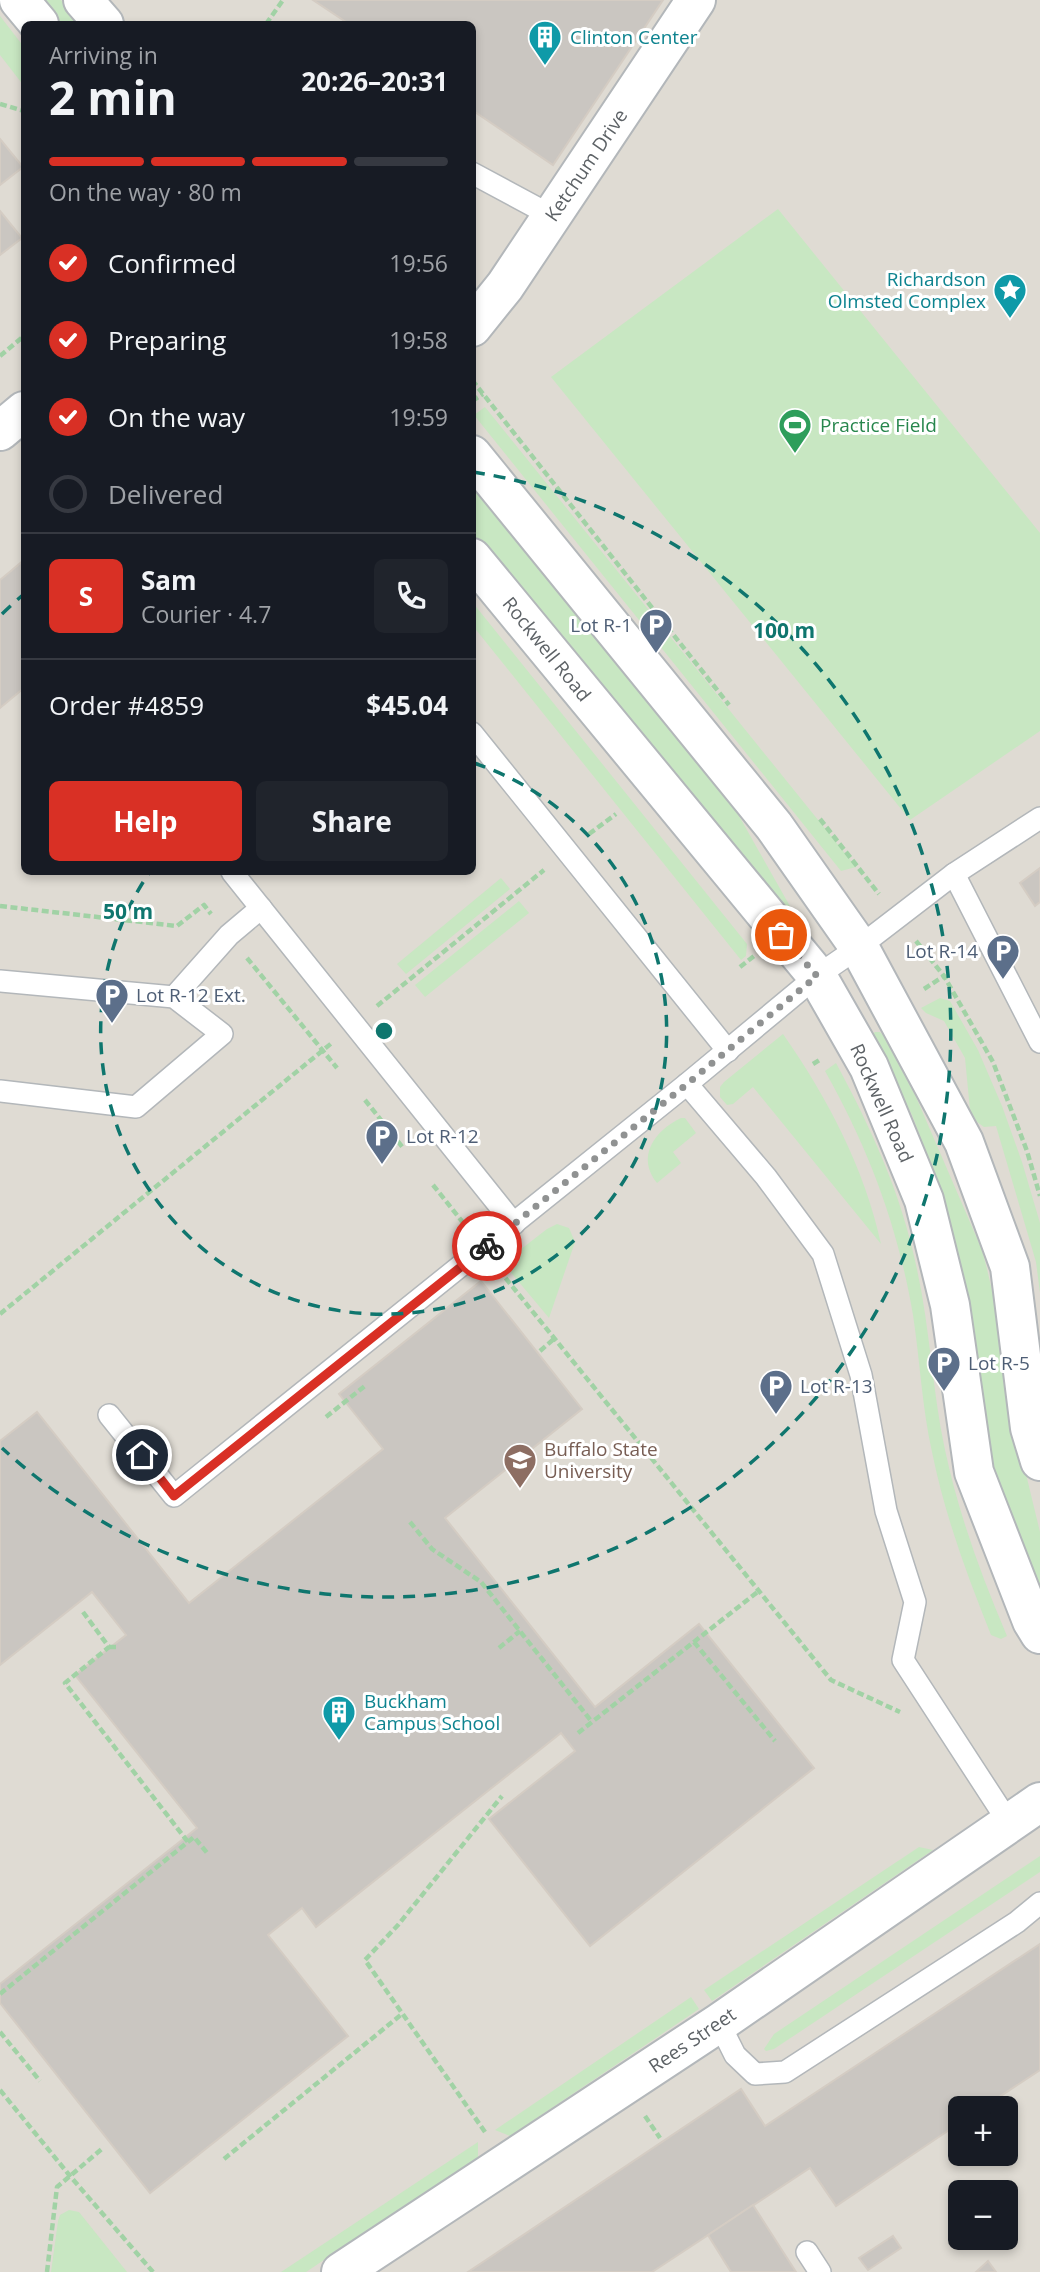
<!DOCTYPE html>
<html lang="en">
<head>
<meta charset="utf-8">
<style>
  :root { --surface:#171b24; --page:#20242c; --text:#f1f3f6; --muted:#9ea1a6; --line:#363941; --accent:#d93025 }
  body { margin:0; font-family:"Open Sans",sans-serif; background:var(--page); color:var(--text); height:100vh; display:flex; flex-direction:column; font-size:26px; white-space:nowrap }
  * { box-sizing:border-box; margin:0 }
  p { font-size:23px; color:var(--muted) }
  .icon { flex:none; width:38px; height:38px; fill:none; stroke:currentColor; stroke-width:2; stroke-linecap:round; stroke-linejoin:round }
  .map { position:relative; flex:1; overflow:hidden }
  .drawer { position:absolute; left:21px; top:21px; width:455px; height:854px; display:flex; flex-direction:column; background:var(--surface); border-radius:10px; box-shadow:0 4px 10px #0003 }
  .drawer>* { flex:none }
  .buttons { position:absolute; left:948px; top:2096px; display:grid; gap:14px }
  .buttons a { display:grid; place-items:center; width:70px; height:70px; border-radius:10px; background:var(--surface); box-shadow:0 4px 10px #0003; font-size:35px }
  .pin { position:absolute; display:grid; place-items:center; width:60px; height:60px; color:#fff; margin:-30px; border:4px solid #fff; border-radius:50%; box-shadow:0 2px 7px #0007 }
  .courier { position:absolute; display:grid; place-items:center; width:70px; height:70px; margin:-35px; border:5px solid #d93025; border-radius:50%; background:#fff; color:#222; box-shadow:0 2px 9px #0007 }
  .headline em { font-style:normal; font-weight:700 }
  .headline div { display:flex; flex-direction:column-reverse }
  .headline { display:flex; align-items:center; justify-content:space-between; height:119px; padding:0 28px }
  h1 { font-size:46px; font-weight:700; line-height:52px }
  .bar { display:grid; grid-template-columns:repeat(4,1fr); gap:10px 7px; align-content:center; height:84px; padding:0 28px }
  .bar i { height:9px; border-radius:5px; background:var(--line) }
  .bar .on { background:var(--accent) }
  .bar p { grid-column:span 4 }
  .line { display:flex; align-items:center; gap:18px; padding:0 28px; border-top:2px solid var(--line) }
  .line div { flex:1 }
  .round { display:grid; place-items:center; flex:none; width:74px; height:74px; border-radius:10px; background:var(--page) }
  ol { padding:0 28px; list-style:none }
  li { display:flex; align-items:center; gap:21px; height:77px }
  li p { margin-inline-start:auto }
  li .icon { padding:7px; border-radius:50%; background:var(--accent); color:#fff; stroke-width:4 }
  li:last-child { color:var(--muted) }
  li i { width:38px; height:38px; border:4px solid var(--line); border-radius:50% }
  .action { display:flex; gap:14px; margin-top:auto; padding:14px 28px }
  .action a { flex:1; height:80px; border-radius:10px; background:var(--accent); color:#fff; font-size:28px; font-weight:700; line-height:80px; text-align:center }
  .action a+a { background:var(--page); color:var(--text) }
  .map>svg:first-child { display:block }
  .education { fill:#dfdbd3; fill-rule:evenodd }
  .green { fill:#c8e7c2 }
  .building { fill:#cac6c1; stroke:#d4ccc3; stroke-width:2 }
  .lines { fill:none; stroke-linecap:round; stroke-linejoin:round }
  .service-casing { stroke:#b3b7ba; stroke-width:24 }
  .minor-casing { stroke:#b3b7ba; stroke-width:42 }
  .tertiary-casing { stroke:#b3b7ba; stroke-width:42 }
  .path { stroke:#a1d2a5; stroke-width:4.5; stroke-dasharray:7 3.5; stroke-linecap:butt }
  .service { stroke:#fff; stroke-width:21 }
  .minor { stroke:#fff; stroke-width:38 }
  .tertiary { stroke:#fff; stroke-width:38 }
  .done { stroke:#909292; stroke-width:7; stroke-dasharray:0 12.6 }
  .route { stroke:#d93025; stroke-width:9 }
  .ring { fill:none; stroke:#0f766e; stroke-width:3.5; stroke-dasharray:12 9 }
  .labels { text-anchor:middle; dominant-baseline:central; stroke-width:6; stroke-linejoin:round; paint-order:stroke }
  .culture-label { font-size:19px; fill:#0d838f; stroke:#fff; text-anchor:start }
  .street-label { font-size:19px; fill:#5d6266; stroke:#fff }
  .leisure-label { font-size:19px; fill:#27864d; stroke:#fff; text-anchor:start }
  .service-label { font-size:19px; fill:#4e5e75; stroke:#fff; text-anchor:start }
  .education-label { font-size:19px; fill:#785e54; stroke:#fff; text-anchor:start }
  .centre { fill:#0f766e; stroke:#fff; stroke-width:3.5 }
  .ring-label { font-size:21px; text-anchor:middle; font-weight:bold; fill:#0f766e; stroke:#fff; stroke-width:6; stroke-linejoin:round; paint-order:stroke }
</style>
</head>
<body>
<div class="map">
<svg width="1040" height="2272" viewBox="0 0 1040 2272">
  <rect width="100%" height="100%" fill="#efebe5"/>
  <path class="education" d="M0,0h1040v2272h-1040zM24,24h448v848h-448zM961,2109h45v45h-45zM961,2193h45v45h-45z"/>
  <g class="green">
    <polygon points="39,0 61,0 81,24 59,24"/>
    <polygon points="0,16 24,47 24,86 0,55"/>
    <polygon points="778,209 1040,533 1040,731 910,820 551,377"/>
    <polygon points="485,407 856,867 841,871 474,415"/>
    <polygon points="472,481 730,800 791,908 789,914 779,914 473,534"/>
    <polygon points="473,603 747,944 746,956 741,960 473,626"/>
    <polygon points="501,878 510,889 406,974 397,964"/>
    <polygon points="519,901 529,913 425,997 415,985"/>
    <polygon points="940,998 950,1001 978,1050 1002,1106 1022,1162 1040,1223 1040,1293 1036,1262 996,1126 984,1127 977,1122 970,1110 965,1058 944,1021 926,1013 921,1008"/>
    <polygon points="875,1032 880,1032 883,1035 916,1097 982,1250 987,1269 993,1295 1010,1408 1040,1532 1040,1595 996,1480 981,1413 962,1274 944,1199 912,1115 871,1036"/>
    <path d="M783,1034c44,63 82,135 98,210l-128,-157 -20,17 -6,1 -7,-8v-10l4,-5z"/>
    <path d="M836,1063c35,65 65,130 80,202 14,61 16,124 29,185 14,65 36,125 62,186l-6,3 -10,-4c-24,-60 -46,-119 -59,-183 -10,-45 -12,-91 -19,-137 -15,-88 -44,-166 -88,-244z"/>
    <path d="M681,1118h4l11,15 -23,19 8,11 -24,20c-21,-26 -3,-52 24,-65z"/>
    <polygon points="557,1224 569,1228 575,1242 549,1318 503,1263 547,1229"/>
    <polygon points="919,1847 933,1850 712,2001 704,1990"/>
    <polygon points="1040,1856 1040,1872 774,2049 766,2051 764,2049 774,2034"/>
    <polygon points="691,1997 699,2009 510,2136 495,2130"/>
    <polygon points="478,2142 478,2157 306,2272 281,2272"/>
    <polygon points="69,2210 79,2212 127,2272 51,2272 58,2221 60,2215"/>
  </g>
  <g class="building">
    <polygon points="313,0 663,0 553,165 472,110 472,24 349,24"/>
    <polygon points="0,139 23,167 0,185"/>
    <polygon points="0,211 22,238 0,255"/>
    <polygon points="24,560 24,688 0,708 0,580"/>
    <polygon points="1040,868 1040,902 1035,906 1020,883"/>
    <polygon points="481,1281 582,1409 445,1518 595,1707 699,1624 814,1768 590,1946 489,1819 575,1751 561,1733 316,1927 302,1908 268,1935 348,2036 150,2193 0,2003 0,1984 197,1828 75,1675 126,1635 92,1592 0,1665 0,1441 37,1412 189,1603 383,1449 339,1394"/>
    <polygon points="1040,1944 1040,2070 981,2109 961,2109 961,2122 836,2206 810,2168 652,2272 468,2272 741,2089 765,2126"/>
    <polygon points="753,2205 796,2272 731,2272 708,2235"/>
    <polygon points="893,2236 901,2248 868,2270 859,2258"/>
    <polygon points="988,2261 996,2272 976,2272"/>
  </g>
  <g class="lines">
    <defs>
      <g id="service">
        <polyline points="472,173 552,216"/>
        <polyline points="472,733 728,1051"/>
        <polyline points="232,872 514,1224"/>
        <polyline points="954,874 1040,818"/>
        <polyline points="0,981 174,997 222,1034 136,1107 0,1091"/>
        <polyline points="174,997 229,935 261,908"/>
        <polyline points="687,1084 766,1177 823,1254 861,1375 886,1511 915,1602 903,1660 1009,1823"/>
        <polyline points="109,1415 174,1496 687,1084 817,976 859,947 954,874 1040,1042"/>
        <polyline points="719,2023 735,2055 755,2074 785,2072 1017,1922 1040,1903"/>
        <polyline points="807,2252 820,2272"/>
      </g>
      <g id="minor">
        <polyline points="472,327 505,286 696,0"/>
        <polyline points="0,431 24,411"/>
        <polyline points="341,2272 719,2023 1040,1802"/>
      </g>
      <g id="tertiary">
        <polyline points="19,0 39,24"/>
        <polyline points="83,0 104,24"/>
        <polyline points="472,455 774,826 859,947 964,1142 1010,1267 1030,1428 1040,1461"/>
        <polyline points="472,558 817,976 869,1067 924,1200 950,1305 974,1472 1032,1621 1040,1634"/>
      </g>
    </defs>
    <use href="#service" class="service-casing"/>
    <use href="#minor" class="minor-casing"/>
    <use href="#tertiary" class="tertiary-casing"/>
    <g class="path">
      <polyline points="266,24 283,0"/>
      <polyline points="0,104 24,111"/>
      <polyline points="0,356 24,336"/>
      <polyline points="472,380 729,705"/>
      <polyline points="472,401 483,394"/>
      <polyline points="820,819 879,894"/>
      <polyline points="589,834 616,814"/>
      <polyline points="0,906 177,926 204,905 211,914"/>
      <polyline points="916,941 944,976"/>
      <polyline points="247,958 337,1068"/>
      <polyline points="740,967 754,956"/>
      <polyline points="924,989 944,976 993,1062 1027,1151 1040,1196"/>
      <polyline points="377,1006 544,870"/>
      <polyline points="813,1064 821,1059"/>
      <polyline points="365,1100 404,1149"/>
      <polyline points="433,1185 465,1225"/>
      <polyline points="499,1270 831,1680 900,1712"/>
      <polyline points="0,1314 333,1042"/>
      <polyline points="540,1351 555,1338"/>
      <polyline points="326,1417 366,1385"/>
      <polyline points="410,1522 432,1549 481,1582 592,1722"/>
      <polyline points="83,1612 109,1647 65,1683 188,1842"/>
      <polyline points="694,1642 775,1741"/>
      <polyline points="109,1647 119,1647"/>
      <polyline points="499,1648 520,1631"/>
      <polyline points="578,1733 760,1590"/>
      <polyline points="0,1994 194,1837 208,1854"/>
      <polyline points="0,2032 40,2081"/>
      <polyline points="0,2090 70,2176 153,2272"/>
      <polyline points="645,2116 660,2138"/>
      <polyline points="485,2132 365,1960 398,1925 502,1796"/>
      <polyline points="224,2159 402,2014"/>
      <polyline points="47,2272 57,2187 103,2148"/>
    </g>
    <use href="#service" class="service"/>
    <use href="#minor" class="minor"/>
    <use href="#tertiary" class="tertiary"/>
  </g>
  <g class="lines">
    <polyline class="done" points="487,1246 687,1084 817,976 781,935"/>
    <polyline class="route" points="142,1455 174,1496 487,1246"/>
  </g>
  <g class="ring">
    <path d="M474 763A283 283 0 1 1 149 873"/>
    <path d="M2 614A566 566 0 0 1 24 594M473 472A566 566 0 1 1 2 1448"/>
  </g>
  <defs>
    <symbol id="building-pin" viewBox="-11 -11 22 30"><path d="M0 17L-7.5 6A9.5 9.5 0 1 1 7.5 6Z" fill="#0f9aa8" stroke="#fff"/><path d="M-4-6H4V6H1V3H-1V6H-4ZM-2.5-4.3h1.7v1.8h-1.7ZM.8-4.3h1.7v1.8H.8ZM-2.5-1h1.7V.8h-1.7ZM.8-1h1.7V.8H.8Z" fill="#fff"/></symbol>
    <symbol id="sight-pin" viewBox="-11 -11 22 30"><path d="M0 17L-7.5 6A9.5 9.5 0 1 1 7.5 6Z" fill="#0f9aa8" stroke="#fff"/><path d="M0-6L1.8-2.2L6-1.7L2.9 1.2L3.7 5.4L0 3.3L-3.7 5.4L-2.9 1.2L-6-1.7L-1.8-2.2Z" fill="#fff"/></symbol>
    <symbol id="stadium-pin" viewBox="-11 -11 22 30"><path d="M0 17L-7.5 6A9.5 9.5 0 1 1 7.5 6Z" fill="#2e9e5b" stroke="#fff"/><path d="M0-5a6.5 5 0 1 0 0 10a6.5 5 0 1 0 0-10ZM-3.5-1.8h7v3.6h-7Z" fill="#fff"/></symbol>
    <symbol id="parking-pin" viewBox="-11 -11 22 30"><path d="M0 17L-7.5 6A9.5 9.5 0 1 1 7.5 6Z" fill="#5c6f8a" stroke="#fff"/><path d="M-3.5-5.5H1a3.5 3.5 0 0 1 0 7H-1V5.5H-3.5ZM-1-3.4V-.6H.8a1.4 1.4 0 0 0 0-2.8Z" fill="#fff"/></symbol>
    <symbol id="university-pin" viewBox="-11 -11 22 30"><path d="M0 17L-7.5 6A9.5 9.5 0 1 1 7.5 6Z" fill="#8d6e63" stroke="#fff"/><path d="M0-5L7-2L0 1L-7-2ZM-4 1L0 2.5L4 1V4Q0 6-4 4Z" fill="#fff"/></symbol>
  </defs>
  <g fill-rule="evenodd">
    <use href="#building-pin" x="526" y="18" width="38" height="52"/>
    <use href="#sight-pin" x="991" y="271" width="38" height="52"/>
    <use href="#stadium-pin" x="776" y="406" width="38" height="52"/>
    <use href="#parking-pin" x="637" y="606" width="38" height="52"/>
    <use href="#parking-pin" x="984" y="932" width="38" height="52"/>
    <use href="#parking-pin" x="93" y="976" width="38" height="52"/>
    <use href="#parking-pin" x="363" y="1117" width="38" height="52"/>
    <use href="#parking-pin" x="925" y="1344" width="38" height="52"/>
    <use href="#parking-pin" x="757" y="1367" width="38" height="52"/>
    <use href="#university-pin" x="501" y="1441" width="38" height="52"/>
    <use href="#building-pin" x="320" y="1693" width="38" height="52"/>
  </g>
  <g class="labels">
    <g class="culture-label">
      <text x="570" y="37">Clinton Center</text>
      <text x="986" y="279" text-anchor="end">Richardson<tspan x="986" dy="22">Olmsted Complex</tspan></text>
      <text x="364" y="1701">Buckham<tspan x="364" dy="22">Campus School</tspan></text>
    </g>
    <g class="street-label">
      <text transform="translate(586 165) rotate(-56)">Ketchum Drive</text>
      <text transform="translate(547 649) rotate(51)">Rockwell Road</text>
      <text transform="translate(882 1103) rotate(66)">Rockwell Road</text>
      <text transform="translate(692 2040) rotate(-34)">Rees Street</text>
    </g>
    <g class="leisure-label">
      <text x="820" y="425">Practice Field</text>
    </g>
    <g class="service-label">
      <text x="632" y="625" text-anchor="end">Lot R-1</text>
      <text x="978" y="951" text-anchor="end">Lot R-14</text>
      <text x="136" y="995">Lot R-12 Ext.</text>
      <text x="406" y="1136">Lot R-12</text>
      <text x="968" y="1363">Lot R-5</text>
      <text x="800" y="1386">Lot R-13</text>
    </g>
    <g class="education-label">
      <text x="544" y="1449">Buffalo State<tspan x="544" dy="22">University</tspan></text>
    </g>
  </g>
  <circle cx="384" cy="1031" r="10" class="centre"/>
  <g class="ring-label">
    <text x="784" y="638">100 m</text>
    <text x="128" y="919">50 m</text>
  </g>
</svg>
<div class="buttons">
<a>+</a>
<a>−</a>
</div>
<div class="pin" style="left:781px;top:935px;background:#ea580c"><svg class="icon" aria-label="bag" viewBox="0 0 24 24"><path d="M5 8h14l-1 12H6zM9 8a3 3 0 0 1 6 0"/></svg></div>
<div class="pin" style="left:142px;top:1455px;background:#1f2937"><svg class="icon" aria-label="home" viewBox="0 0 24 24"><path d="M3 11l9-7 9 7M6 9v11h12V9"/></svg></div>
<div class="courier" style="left:487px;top:1246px"><svg class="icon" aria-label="bike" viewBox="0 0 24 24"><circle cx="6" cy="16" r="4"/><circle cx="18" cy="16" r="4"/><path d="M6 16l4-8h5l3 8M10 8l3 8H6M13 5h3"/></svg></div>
<section class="drawer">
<div class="headline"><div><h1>2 min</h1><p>Arriving in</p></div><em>20:26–20:31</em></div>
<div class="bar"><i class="on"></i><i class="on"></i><i class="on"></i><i></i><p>On the way · 80 m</p></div>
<ol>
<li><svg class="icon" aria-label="check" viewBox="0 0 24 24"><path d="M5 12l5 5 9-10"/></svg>Confirmed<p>19:56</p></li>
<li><svg class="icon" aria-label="check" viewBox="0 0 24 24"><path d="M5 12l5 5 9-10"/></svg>Preparing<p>19:58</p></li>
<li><svg class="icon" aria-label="check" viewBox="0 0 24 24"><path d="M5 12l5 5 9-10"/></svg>On the way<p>19:59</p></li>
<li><i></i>Delivered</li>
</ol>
<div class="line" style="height:126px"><b class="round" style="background:var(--accent);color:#fff">S</b><div><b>Sam</b><p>Courier · 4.7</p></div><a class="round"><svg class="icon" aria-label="phone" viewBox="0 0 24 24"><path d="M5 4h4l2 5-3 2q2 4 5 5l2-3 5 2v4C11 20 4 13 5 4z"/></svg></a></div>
<div class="line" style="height:91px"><div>Order #4859</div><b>$45.04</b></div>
<div class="action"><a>Help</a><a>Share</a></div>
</section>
</div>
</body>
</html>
